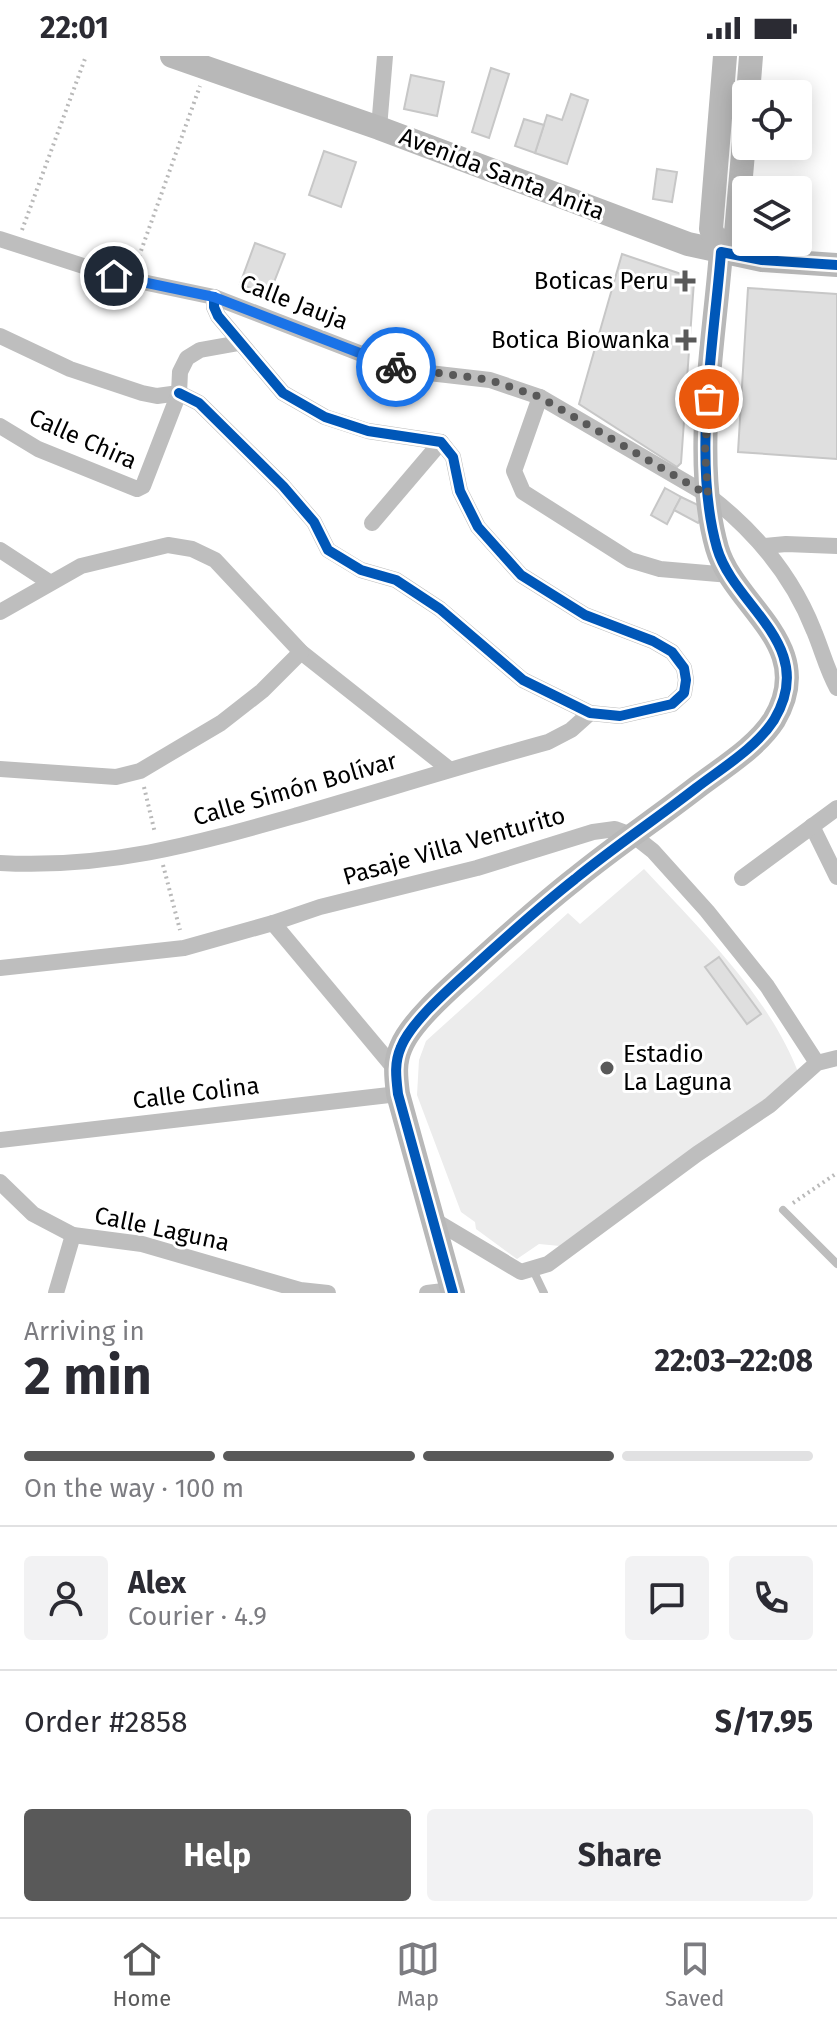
<!DOCTYPE html>
<html lang="en">
<head>
<meta charset="utf-8">
<style>
  :root { --surface:#fff; --page:#f2f2f3; --text:#2b2b33; --muted:#7c7c81; --line:#e1e1e2; --accent:#595959 }
  body { margin:0; font-family:"Fira Sans",sans-serif; background:var(--page); color:var(--text); height:100vh; display:flex; flex-direction:column; font-size:30px; white-space:nowrap }
  * { box-sizing:border-box; margin:0 }
  p { font-size:26px; color:var(--muted) }
  .icon { flex:none; width:44px; height:44px; fill:none; stroke:currentColor; stroke-width:2; stroke-linecap:round; stroke-linejoin:round }
  .map { position:relative; height:1237px; overflow:hidden }
  .details { display:flex; flex-direction:column; background:var(--surface); flex:1 }
  .details>* { flex:none }
  .controls { position:absolute; left:732px; top:24px; display:grid; gap:16px }
  .controls a { display:grid; place-items:center; width:80px; height:80px; border-radius:8px; background:var(--surface); box-shadow:0 4px 20px #0003; font-size:40px }
  .pin { position:absolute; display:grid; place-items:center; width:68px; height:68px; color:#fff; margin:-34px; border:4px solid #fff; border-radius:50%; box-shadow:0 2px 8px #0007 }
  .courier { position:absolute; display:grid; place-items:center; width:80px; height:80px; margin:-40px; border:6px solid #1a73e8; border-radius:50%; background:#fff; color:#222; box-shadow:0 2px 10px #0007 }
  .overview em { font-style:normal; font-weight:700 }
  .overview div { display:flex; flex-direction:column-reverse }
  .overview { display:flex; align-items:center; justify-content:space-between; height:136px; padding:0 24px }
  h1 { font-size:52px; font-weight:700; line-height:60px }
  .bar { display:grid; grid-template-columns:repeat(4,1fr); gap:12px 8px; align-content:center; height:96px; padding:0 24px }
  .bar i { height:10px; border-radius:6px; background:var(--line) }
  .bar .active { background:var(--accent) }
  .bar p { grid-column:span 4 }
  .line { display:flex; align-items:center; gap:20px; padding:0 24px; border-top:2px solid var(--line) }
  .line div { flex:1 }
  .round { display:grid; place-items:center; flex:none; width:84px; height:84px; border-radius:8px; background:var(--page) }
  .button { display:flex; gap:16px; margin-top:auto; padding:16px 24px }
  .button a { flex:1; height:92px; border-radius:8px; background:var(--accent); color:#fff; font-size:32px; font-weight:700; line-height:92px; text-align:center }
  .button a+a { background:var(--page); color:var(--text) }
  .status { display:flex; justify-content:space-between; align-items:center; height:56px; padding:0 40px; background:var(--surface); direction:ltr }
  .status svg { height:22px; fill:currentColor }
  .tabs { display:flex; justify-content:space-around; align-items:center; height:112px; border-top:2px solid var(--line); background:var(--surface); font-size:22px; color:var(--muted) }
  .tabs a { display:grid; justify-items:center; gap:4px }
  .tabs .active { color:var(--accent) }
  .map>svg:first-child { display:block }
  .green { fill:#ececec }
  .building { fill:#dfdfdf; stroke:#c7c7c7; stroke-width:2 }
  .lines { fill:none; stroke-linecap:round; stroke-linejoin:round }
  .path { stroke:#b9b9b9; stroke-width:4; stroke-dasharray:2 4; stroke-linecap:butt }
  .lane { stroke:#bebebe; stroke-width:8 }
  .street { stroke:#bebebe; stroke-width:16 }
  .secondary { stroke:#b8b8b8; stroke-width:24 }
  .cycleway-casing { stroke:#fff; stroke-width:15 }
  .cycleway { stroke:#0057b8; stroke-width:10 }
  .done { stroke:#595959; stroke-width:8; stroke-dasharray:0 14.4 }
  .route { stroke:#1a73e8; stroke-width:10 }
  .poi-dot { fill:#595959; stroke:#fff; stroke-width:3 }
  .labels { text-anchor:middle; dominant-baseline:central; stroke-width:6; stroke-linejoin:round; paint-order:stroke }
  .street-label { font-size:24px; fill:#000; stroke:#fff }
  .poi-label { font-size:24px; fill:#000; stroke:#fff; text-anchor:end }
</style>
</head>
<body>
<div class="status"><b>22:01</b><svg viewBox="0 0 49 12"><path d="M0 12V9h3v3zM5 12V6h3v6zM10 12V3h3v9zM15 12V0h3v12zM26 1h20v11H26zM47 4h2v5h-2z"/></svg></div>
<div class="map">
<svg width="837" height="1237" viewBox="0 0 837 1237">
  <rect width="100%" height="100%" fill="#fff"/>
  <path class="green" d="M644,813c54,58 125,127 154,203l-6,8 -232,166 -21,-2 -22,15 -41,-30 -1,-7 -14,-10 -44,-117 2,-35 7,-19 142,-128 12,11z"/>
  <g class="building">
    <polygon points="491,12 509,18 489,82 472,76"/>
    <polygon points="411,19 444,26 437,60 404,53"/>
    <polygon points="571,38 588,44 567,108 535,97 547,59 562,64"/>
    <polygon points="524,63 544,69 535,97 515,90"/>
    <polygon points="324,95 356,106 341,151 309,139"/>
    <polygon points="657,113 677,116 672,146 653,143"/>
    <polygon points="798,145 808,146 806,175 798,175"/>
    <polygon points="255,187 285,198 269,239 240,228"/>
    <polygon points="622,198 687,220 694,225 681,407 677,411 579,348"/>
    <polygon points="748,232 837,238 837,403 738,396"/>
    <polygon points="665,432 681,441 667,468 651,459"/>
    <polygon points="681,441 698,449 703,458 698,467 674,454"/>
    <polygon points="719,901 761,958 747,968 705,911"/>
  </g>
  <g class="lines">
    <g class="path">
      <polyline points="22,174 86,0"/>
      <polyline points="137,206 200,30"/>
      <polyline points="144,731 155,777"/>
      <polyline points="163,809 180,874"/>
      <polyline points="793,1147 837,1117"/>
    </g>
    <g class="lane">
      <polyline points="783,1154 837,1208"/>
      <polyline points="533,1214 544,1237"/>
    </g>
    <g class="street">
      <polyline points="379,72 385,0"/>
      <path d="M0,183l114,37 100,21 189,73 87,10 50,17 168,98c48,37 84,80 106,136 8,19 13,39 23,57"/>
      <polyline points="0,280 70,313 142,337 157,340 179,337"/>
      <polyline points="179,337 199,347 283,430 314,466 328,494 361,514 396,524 440,553 523,624 590,657 620,660 672,648 684,637 686,624 684,612 672,596 653,585 585,559 521,519 478,471 460,435 453,401 441,386 368,375 325,361 283,337 218,260 214,251 214,241"/>
      <polyline points="540,341 514,415 523,436 630,504 660,513 730,519"/>
      <polyline points="0,370 38,393 137,433 143,430 179,337 180,316 187,302 200,294 239,287"/>
      <polyline points="372,467 441,386"/>
      <polyline points="765,490 786,488 837,490"/>
      <polyline points="0,494 49,526"/>
      <polyline points="0,556 81,510 168,489 192,493 215,504 301,596 449,713"/>
      <polyline points="0,713 116,721 140,715 221,667 262,635 301,596"/>
      <polyline points="812,770 837,821"/>
      <path d="M0,807c108,6 195,-19 298,-48 83,-24 166,-50 250,-73l23,-12 19,-17"/>
      <polyline points="742,822 837,752"/>
      <polyline points="273,867 395,1013"/>
      <polyline points="0,912 184,892 273,867 320,851 477,812 593,776 615,773 634,780 653,795 707,855 767,930 817,1007"/>
      <polyline points="0,1084 398,1038"/>
      <polyline points="0,1126 33,1158 73,1179 142,1188 300,1234 328,1237"/>
      <polyline points="434,1164 521,1216 548,1208 697,1098 770,1049 817,1007 837,1002"/>
      <polyline points="56,1237 73,1179"/>
      <polyline points="427,1237 452,1234"/>
    </g>
    <g class="secondary">
      <polyline points="172,0 379,72 688,188 762,204 837,209"/>
      <polyline points="748,38 751,0"/>
      <polyline points="721,196 736,177 746,63"/>
      <path d="M453,1237l-55,-199c-2,-17 -4,-31 3,-47 10,-25 48,-58 69,-77 34,-31 68,-62 105,-91 39,-32 81,-60 121,-91 26,-20 60,-40 78,-68 45,-75 -40,-113 -57,-172 -25,-88 -3,-205 4,-296l-10,-23 14,-173"/>
    </g>
    <defs>
      <g id="cycleway">
        <polyline points="179,337 199,347 283,430 314,466 328,494 361,514 396,524 440,553 523,624 590,657 620,660 672,648 684,637 686,624 684,612 672,596 653,585 585,559 521,519 478,471 460,435 453,401 441,386 368,375 325,361 283,337 218,260 214,251 214,241"/>
        <path d="M453,1237l-55,-199c-2,-17 -4,-31 3,-47 10,-25 48,-58 69,-77 34,-31 68,-62 105,-91 39,-32 81,-60 121,-91 26,-20 60,-40 78,-68 45,-75 -40,-113 -57,-172 -25,-88 -3,-205 4,-296l41,8 75,5"/>
      </g>
    </defs>
    <use href="#cycleway" class="cycleway-casing"/>
    <use href="#cycleway" class="cycleway"/>
  </g>
  <g class="lines">
    <polyline class="done" points="396,311 490,324 540,341 708,439 705,394 709,343"/>
    <polyline class="route" points="114,220 214,241 396,311"/>
  </g>
  <g class="poi-dot">
    <path d="M681 213h8v8h8v8h-8v8h-8v-8h-8v-8h8z"/>
    <path d="M682 272h8v8h8v8h-8v8h-8v-8h-8v-8h8z"/>
    <circle cx="607" cy="1012" r="8"/>
  </g>
  <g class="labels">
    <g class="street-label">
      <text transform="translate(502 118) rotate(21)">Avenida Santa Anita</text>
      <text transform="translate(294 246) rotate(21)">Calle Jauja</text>
      <text transform="translate(83 383) rotate(24)">Calle Chira</text>
      <text transform="translate(295 733) rotate(-16)">Calle Simón Bolívar</text>
      <text transform="translate(454 790) rotate(-16)">Pasaje Villa Venturito</text>
      <text transform="translate(196 1037) rotate(-7)">Calle Colina</text>
      <text transform="translate(162 1173) rotate(12)">Calle Laguna</text>
    </g>
    <g class="poi-label">
      <text x="669" y="225">Boticas Peru</text>
      <text x="670" y="284">Botica Biowanka</text>
      <text x="623" y="998" text-anchor="start">Estadio<tspan x="623" dy="28">La Laguna</tspan></text>
    </g>
  </g>
</svg>
<div class="controls">
<a><svg class="icon" aria-label="locate" viewBox="0 0 24 24"><circle cx="12" cy="12" r="6"/><path d="M12 2v4M12 18v4M2 12h4M18 12h4"/></svg></a>
<a><svg class="icon" aria-label="layers" viewBox="0 0 24 24"><path d="M12 4l9 5-9 5-9-5zM3 14l9 5 9-5"/></svg></a>
</div>
<div class="pin" style="left:709px;top:343px;background:#ea580c"><svg class="icon" aria-label="bag" viewBox="0 0 24 24"><path d="M5 8h14l-1 12H6zM9 8a3 3 0 0 1 6 0"/></svg></div>
<div class="pin" style="left:114px;top:220px;background:#1f2937"><svg class="icon" aria-label="home" viewBox="0 0 24 24"><path d="M3 11l9-7 9 7M6 9v11h12V9"/></svg></div>
<div class="courier" style="left:396px;top:311px"><svg class="icon" aria-label="bike" viewBox="0 0 24 24"><circle cx="6" cy="16" r="4"/><circle cx="18" cy="16" r="4"/><path d="M6 16l4-8h5l3 8M10 8l3 8H6M13 5h3"/></svg></div>
</div>
<section class="details">
<div class="overview"><div><h1>2 min</h1><p>Arriving in</p></div><em>22:03–22:08</em></div>
<div class="bar"><i class="active"></i><i class="active"></i><i class="active"></i><i></i><p>On the way · 100 m</p></div>
<div class="line" style="height:144px"><a class="round"><svg class="icon" aria-label="person" viewBox="0 0 24 24"><circle cx="12" cy="8" r="4"/><path d="M4 21q1-7 8-7t8 7"/></svg></a><div><b>Alex</b><p>Courier · 4.9</p></div><a class="round"><svg class="icon" aria-label="chat" viewBox="0 0 24 24"><path d="M4 5h16v11H9l-5 4z"/></svg></a><a class="round"><svg class="icon" aria-label="phone" viewBox="0 0 24 24"><path d="M5 4h4l2 5-3 2q2 4 5 5l2-3 5 2v4C11 20 4 13 5 4z"/></svg></a></div>
<div class="line" style="height:104px"><div>Order #2858</div><b>S/17.95</b></div>
<div class="button"><a>Help</a><a>Share</a></div>
</section>
<nav class="tabs">
<a class="active"><svg class="icon" aria-label="home" viewBox="0 0 24 24"><path d="M3 11l9-7 9 7M6 9v11h12V9"/></svg>Home</a>
<a><svg class="icon" aria-label="map" viewBox="0 0 24 24"><path d="M3 6l6-2 6 2 6-2v14l-6 2-6-2-6 2zM9 4v14M15 6v14"/></svg>Map</a>
<a><svg class="icon" aria-label="saved" viewBox="0 0 24 24"><path d="M7 4h10v16l-5-4-5 4z"/></svg>Saved</a>
</nav>
</body>
</html>
